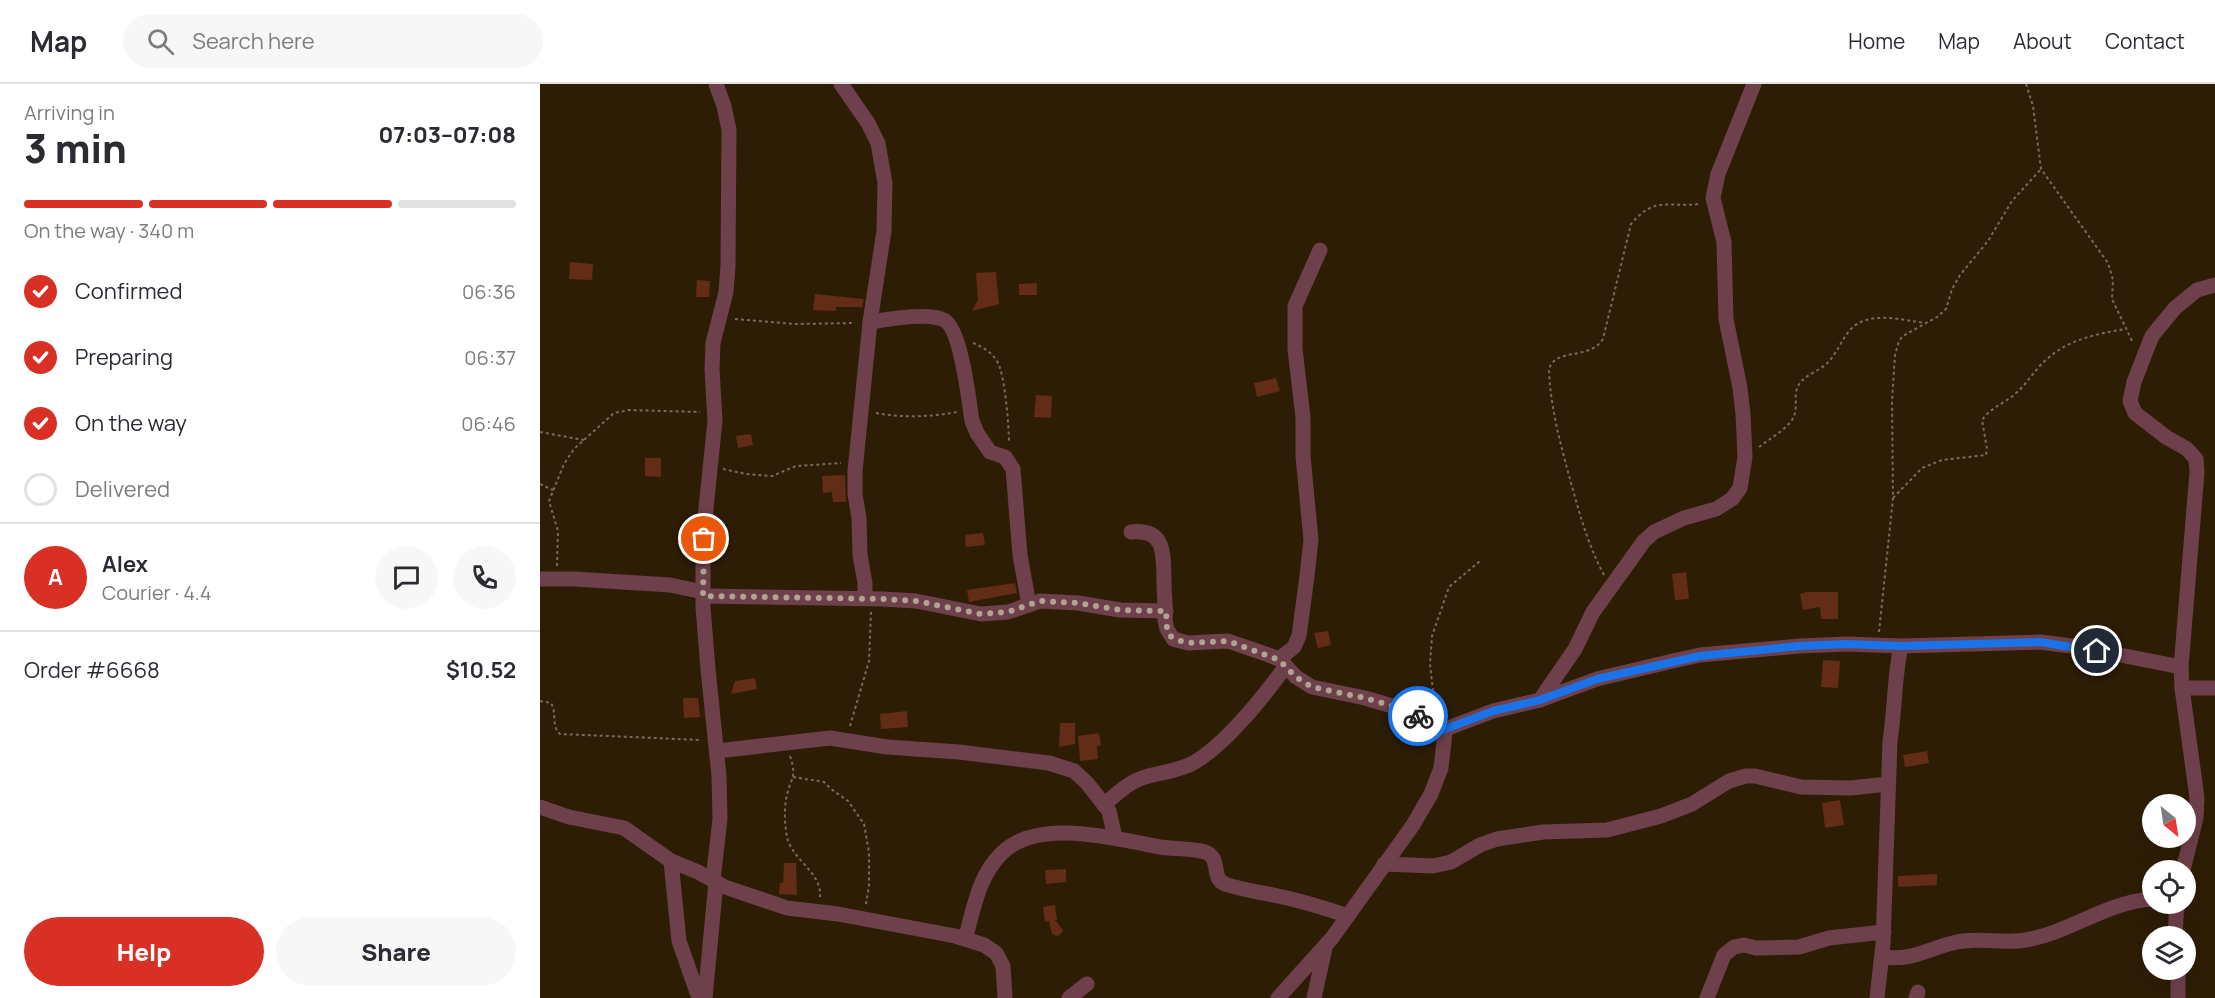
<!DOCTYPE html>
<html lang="en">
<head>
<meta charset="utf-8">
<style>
  :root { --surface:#fff; --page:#f7f7f7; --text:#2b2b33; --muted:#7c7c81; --line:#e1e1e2; --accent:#d93025 }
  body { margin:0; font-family:Manrope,sans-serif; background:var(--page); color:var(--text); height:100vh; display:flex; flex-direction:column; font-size:22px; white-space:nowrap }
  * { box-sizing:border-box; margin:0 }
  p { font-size:20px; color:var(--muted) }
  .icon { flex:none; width:33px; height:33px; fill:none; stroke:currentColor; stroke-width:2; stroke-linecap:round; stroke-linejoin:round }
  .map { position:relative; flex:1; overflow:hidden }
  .panel { display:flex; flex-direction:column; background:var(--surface); width:540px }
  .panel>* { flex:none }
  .needle { width:39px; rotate:150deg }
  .fabs { position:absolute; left:1602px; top:710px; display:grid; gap:12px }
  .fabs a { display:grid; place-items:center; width:54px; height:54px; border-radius:50%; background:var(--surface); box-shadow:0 6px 24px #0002; font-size:30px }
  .pin { position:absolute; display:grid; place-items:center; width:51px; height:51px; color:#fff; margin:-26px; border:3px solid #fff; border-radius:50%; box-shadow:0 2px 6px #0007 }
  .courier { position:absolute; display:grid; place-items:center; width:60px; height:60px; margin:-30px; border:4px solid #1a73e8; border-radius:50%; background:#fff; color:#222; box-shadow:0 2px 8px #0007 }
  .summary em { font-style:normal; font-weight:800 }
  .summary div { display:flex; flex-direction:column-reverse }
  .summary { display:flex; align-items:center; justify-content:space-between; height:102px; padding:0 24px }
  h1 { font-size:39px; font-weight:800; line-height:45px }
  .bar { display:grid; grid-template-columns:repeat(4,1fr); gap:9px 6px; align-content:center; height:72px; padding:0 24px }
  .bar i { height:8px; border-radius:4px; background:var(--line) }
  .bar .selected { background:var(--accent) }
  .bar p { grid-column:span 4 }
  .line { display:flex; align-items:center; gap:15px; padding:0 24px; border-top:2px solid var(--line) }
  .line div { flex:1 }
  .round { display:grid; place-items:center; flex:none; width:63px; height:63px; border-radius:32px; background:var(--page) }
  ol { padding:0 24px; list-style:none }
  li { display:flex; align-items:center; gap:18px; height:66px }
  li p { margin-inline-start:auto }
  li .icon { padding:6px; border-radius:50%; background:var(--accent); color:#fff; stroke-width:4 }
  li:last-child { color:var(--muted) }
  li i { width:33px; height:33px; border:3px solid var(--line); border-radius:50% }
  .button { display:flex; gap:12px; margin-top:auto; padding:12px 24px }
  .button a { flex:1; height:69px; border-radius:36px; background:var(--accent); color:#fff; font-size:24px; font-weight:800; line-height:69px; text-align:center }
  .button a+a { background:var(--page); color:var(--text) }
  header { display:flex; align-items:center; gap:36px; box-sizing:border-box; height:84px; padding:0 30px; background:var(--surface); border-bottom:2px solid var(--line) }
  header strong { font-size:28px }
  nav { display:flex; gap:33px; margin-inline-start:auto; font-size:21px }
  .search { width:420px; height:54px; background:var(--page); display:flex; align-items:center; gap:15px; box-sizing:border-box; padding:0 21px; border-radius:33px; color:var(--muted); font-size:22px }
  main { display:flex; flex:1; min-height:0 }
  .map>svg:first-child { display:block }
  .building { fill:#632c16 }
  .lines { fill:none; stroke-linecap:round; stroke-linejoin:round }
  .path { stroke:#7a6b57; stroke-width:2; stroke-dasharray:3 3; stroke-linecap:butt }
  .minor { stroke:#6e404b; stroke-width:15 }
  .done { stroke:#b1a391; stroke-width:6; stroke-dasharray:0 10.8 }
  .route { stroke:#1a73e8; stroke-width:8 }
</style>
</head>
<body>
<header>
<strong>Map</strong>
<div class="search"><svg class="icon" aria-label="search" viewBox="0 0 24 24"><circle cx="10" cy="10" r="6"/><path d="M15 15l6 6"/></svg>Search here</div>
<nav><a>Home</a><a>Map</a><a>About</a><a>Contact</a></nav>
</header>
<main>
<section class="panel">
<div class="summary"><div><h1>3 min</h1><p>Arriving in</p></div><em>07:03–07:08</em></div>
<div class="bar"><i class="selected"></i><i class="selected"></i><i class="selected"></i><i></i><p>On the way · 340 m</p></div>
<ol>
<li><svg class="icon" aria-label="check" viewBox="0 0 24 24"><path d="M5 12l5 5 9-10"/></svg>Confirmed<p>06:36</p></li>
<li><svg class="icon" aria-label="check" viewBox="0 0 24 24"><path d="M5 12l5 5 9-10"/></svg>Preparing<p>06:37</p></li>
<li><svg class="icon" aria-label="check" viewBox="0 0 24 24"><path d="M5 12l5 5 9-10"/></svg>On the way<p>06:46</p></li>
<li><i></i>Delivered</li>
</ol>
<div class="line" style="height:108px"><b class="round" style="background:var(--accent);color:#fff">A</b><div><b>Alex</b><p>Courier · 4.4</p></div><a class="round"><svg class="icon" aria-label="chat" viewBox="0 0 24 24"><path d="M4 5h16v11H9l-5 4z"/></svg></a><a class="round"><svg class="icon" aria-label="phone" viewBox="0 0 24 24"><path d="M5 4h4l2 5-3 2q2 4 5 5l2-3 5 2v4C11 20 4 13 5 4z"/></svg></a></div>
<div class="line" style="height:78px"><div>Order #6668</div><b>$10.52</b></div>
<div class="button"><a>Help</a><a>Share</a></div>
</section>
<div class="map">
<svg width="1675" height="914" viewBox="0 0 1675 914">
  <rect width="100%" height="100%" fill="#2e1d05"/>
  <g class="building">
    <polygon points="30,178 53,180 52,196 29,195"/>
    <polygon points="456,188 459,220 432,227 438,216 436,189"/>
    <polygon points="157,196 170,197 169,213 156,213"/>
    <polygon points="497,199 497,211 479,211 479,200"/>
    <polygon points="275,210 324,215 322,223 296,223 296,227 273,226"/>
    <polygon points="736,294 740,307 717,313 714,299"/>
    <polygon points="496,311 512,312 511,334 494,333"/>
    <polygon points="211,350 213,361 198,364 196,352"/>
    <polygon points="105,374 121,374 121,393 105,392"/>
    <polygon points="305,391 306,418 293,418 292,408 283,409 282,392"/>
    <polygon points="443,449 445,461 426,463 425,451"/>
    <polygon points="1146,488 1149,515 1135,516 1132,490"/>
    <polygon points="475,499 477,509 429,518 427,506"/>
    <polygon points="1267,508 1298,508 1298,535 1281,535 1280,523 1263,526 1260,510"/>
    <polygon points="788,547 791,561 778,564 774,549"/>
    <polygon points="1283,576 1300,577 1298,604 1281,603"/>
    <polygon points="215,594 217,605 191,610 195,597"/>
    <polygon points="143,614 158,614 160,633 144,634"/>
    <polygon points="367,627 368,643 341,645 340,630"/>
    <polygon points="520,639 535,639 535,660 519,663"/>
    <polygon points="559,649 561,661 557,662 558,675 540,677 538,652"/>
    <polygon points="1387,667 1389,679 1365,683 1363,671"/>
    <polygon points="1300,716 1304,741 1285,744 1282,719"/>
    <polygon points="244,779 256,779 257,811 239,810 240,799 243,799"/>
    <polygon points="526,785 526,798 506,800 505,786"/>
    <polygon points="1397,790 1397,801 1358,803 1358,792"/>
    <polygon points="515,821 517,836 515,836 523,846 522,849 518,852 512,850 509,837 505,838 503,823"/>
  </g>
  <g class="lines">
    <g class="path">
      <polyline points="1486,0 1493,22 1501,85 1568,179 1573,196 1572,215 1593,259"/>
      <polyline points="195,235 256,240 315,239"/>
      <path d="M433,259c10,4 20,10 25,20 7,14 11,63 11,80"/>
      <path d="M336,329c26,5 55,4 81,-1"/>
      <polyline points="0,348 44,356"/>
      <path d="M1219,363c11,-9 33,-20 36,-34 2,-9 -1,-20 3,-27 6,-12 24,-15 32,-26 8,-9 12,-21 20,-30 18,-20 52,-10 75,-7"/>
      <polyline points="183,385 206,390 232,392 256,382 301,379"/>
      <polyline points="0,400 13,406"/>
      <path d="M1353,414l29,-30 20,-8 44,-5 1,-6 -5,-29c8,-12 23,-17 33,-26 12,-10 20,-25 32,-35 22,-20 50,-25 78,-30"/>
      <polyline points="17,482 18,447 9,417 24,380 34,365 74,329 89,326 160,328"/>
      <path d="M1064,491c-16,-30 -24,-60 -33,-92 -10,-37 -21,-76 -22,-114 7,-22 40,-8 54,-30l28,-115c25,-29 36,-16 68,-20"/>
      <polyline points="1339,548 1353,414 1352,317 1355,271 1359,257 1363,252 1397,233 1406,225 1412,205 1420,191 1448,157 1472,117 1501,85"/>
      <path d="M0,617l11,2c6,9 0,24 9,31l141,6"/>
      <polyline points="895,625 890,580 892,552 909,503 940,477"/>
      <polyline points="310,642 329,577 331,528"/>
      <path d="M250,672c8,23 -1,23 -4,44 -2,11 -1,27 1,37 5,23 35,35 33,60"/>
      <polyline points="253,693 284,698 291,705 308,717 324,740 329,768 329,801 326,820"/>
    </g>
    <g class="minor">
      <polyline points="301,0 328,39 338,59 345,99 344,147 330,238 315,387 315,410 319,434 320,471 325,499 325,514"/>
      <path d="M330,238c17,-3 59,-10 74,-2 17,8 25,82 28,101l5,12 13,19 15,5 8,12 7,86 9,50"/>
      <path d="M591,448c36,-4 32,24 33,50 0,12 2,25 1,38l2,9 6,10 15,4 40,-2 35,12 16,6 17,18 16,10 53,11 34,10 38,17 8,8 -4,35 -10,26 -18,31 -81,113 -54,60"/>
      <polyline points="0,495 34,495 130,501 163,508"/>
      <polyline points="163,512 343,515 376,517 441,530 468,528 500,517 538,519 580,526 626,527"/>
      <polyline points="739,575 754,563 759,552 767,492 771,456 763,372 763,333 755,265 755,222 780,166"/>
      <polyline points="1642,604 1675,604"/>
      <polyline points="1000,616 1035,565 1053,528 1104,457 1114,448 1144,434 1176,425 1192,415 1200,404 1205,373 1203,330 1200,304 1186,235 1184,158 1173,114 1178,90 1214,0"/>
      <polyline points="903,646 953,627 1000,616 1057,595 1137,576 1160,571 1259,562 1307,560 1361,562 1500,558 1539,563 1641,583"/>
      <polyline points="177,667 290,654 347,663 419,668 509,679 534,687 547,699 569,727 575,754"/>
      <path d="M564,721c11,-10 24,-22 38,-27 17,-6 36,-6 53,-16 33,-20 68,-65 91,-96"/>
      <polyline points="0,723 29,733 84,744 131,777 158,788 185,803 247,824 298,830 415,852 444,861 456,869 463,882 465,914"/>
      <polyline points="131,777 139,857 159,914"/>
      <polyline points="844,780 893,782 911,778 940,761 957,755 1003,748 1067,746 1121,732 1152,720 1189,697 1206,692 1215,692 1261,703 1311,704 1348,700"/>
      <polyline points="1643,786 1656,734 1657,714 1642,604 1641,583 1657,388 1656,375 1647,365 1626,353 1595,329 1590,317 1594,298 1612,252 1635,224 1657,206 1675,201"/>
      <polyline points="173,796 180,735 179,692 168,585 163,523 163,476 165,434 175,337 172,285 173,259 186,208 188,182 189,46 184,22 176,0"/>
      <polyline points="1635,852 1637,819"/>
      <path d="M425,855c9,-30 13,-63 37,-86 36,-36 114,-14 158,-6 14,2 31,1 45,5 17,6 5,26 20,32 17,6 35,8 53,12 24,5 47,12 70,20"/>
      <path d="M1342,873c33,4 46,-9 75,-15 23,-5 46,2 69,-2 45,-8 81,-38 126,-41"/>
      <polyline points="1638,885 1638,914"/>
      <polyline points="165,914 176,798"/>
      <polyline points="529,914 547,900"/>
      <polyline points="774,914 785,864"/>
      <polyline points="1167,914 1184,871 1194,863 1204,861 1216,864 1259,863 1289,854 1344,848"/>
      <path d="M1337,914l6,-54 7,-203c5,-31 4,-63 11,-95"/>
      <polyline points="1376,914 1378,908"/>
    </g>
  </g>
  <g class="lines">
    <polyline class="done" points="164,455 163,512 343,515 376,517 441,530 468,528 500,517 538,519 580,526 626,527 627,545 630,552 637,556 648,559 688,557 739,576 756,593 772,603 825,614 859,624 878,632"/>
    <polyline class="route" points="878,632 903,646 953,627 1000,616 1057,595 1160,572 1259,562 1307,560 1361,562 1500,558 1557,567"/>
  </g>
</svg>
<div class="fabs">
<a><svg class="needle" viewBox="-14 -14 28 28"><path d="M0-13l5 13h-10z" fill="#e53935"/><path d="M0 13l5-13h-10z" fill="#7c7c81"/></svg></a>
<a><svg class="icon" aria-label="locate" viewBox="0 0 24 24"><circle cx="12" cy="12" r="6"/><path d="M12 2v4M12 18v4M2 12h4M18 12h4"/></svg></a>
<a><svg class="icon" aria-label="layers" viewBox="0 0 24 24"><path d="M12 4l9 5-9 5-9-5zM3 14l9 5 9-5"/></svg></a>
</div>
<div class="pin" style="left:164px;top:455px;background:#ea580c"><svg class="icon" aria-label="bag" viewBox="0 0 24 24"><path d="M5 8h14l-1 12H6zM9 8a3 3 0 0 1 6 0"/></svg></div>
<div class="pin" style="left:1557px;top:567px;background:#1f2937"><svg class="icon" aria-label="home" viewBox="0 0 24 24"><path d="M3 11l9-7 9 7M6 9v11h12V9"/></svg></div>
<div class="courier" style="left:878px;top:632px"><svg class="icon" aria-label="bike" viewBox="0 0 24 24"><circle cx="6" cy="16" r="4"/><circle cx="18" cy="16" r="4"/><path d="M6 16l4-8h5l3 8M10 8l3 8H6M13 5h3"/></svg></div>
</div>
</main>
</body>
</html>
